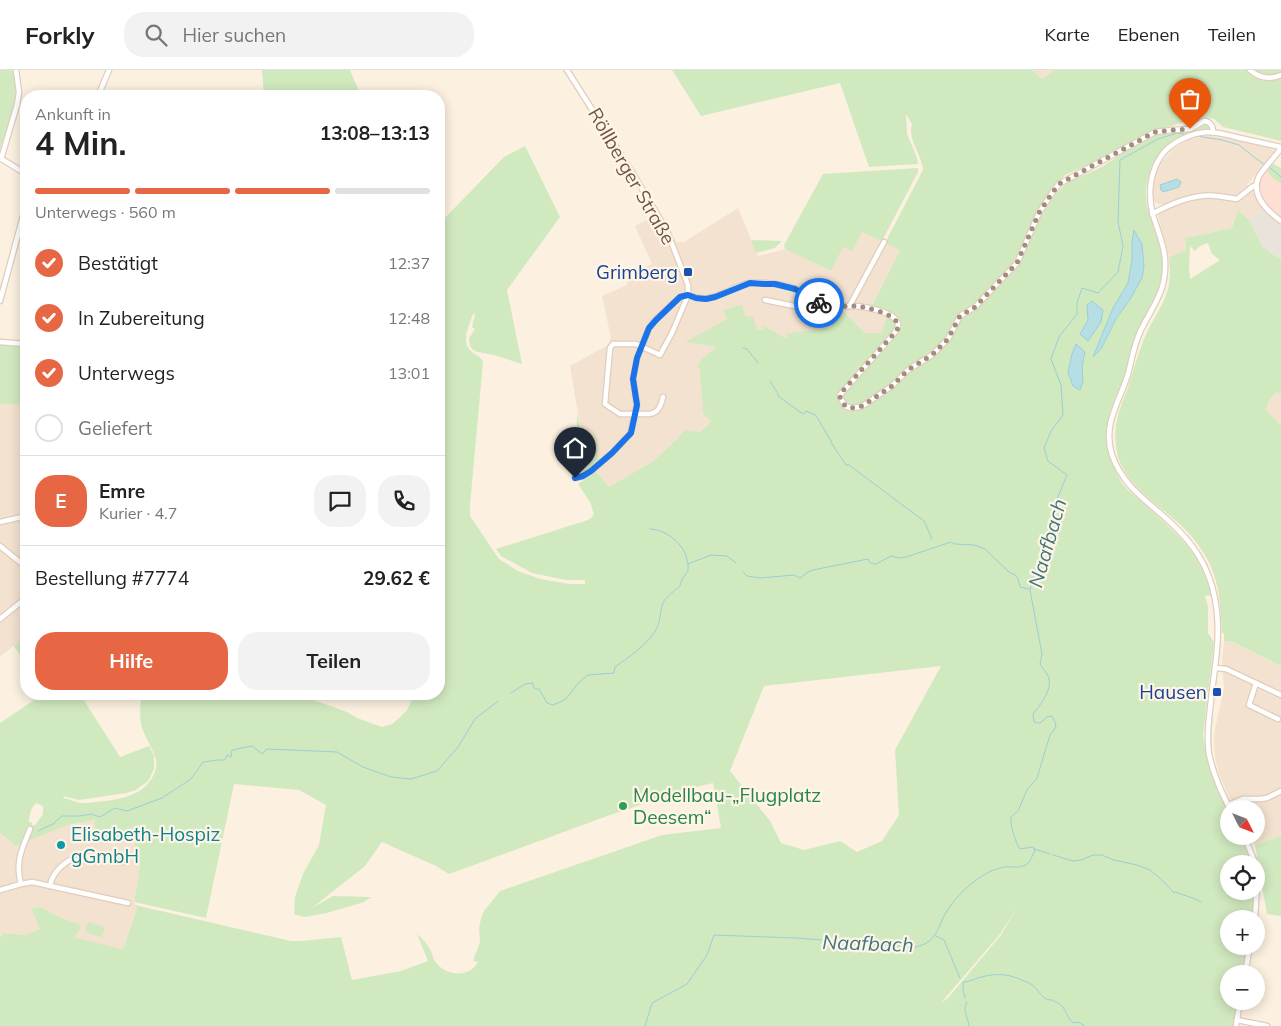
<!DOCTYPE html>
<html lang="de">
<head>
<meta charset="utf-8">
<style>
  :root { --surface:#fff; --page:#f2f2f2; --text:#222; --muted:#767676; --line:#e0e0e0; --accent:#e76644 }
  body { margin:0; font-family:Mulish,sans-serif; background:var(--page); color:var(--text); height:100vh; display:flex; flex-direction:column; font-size:19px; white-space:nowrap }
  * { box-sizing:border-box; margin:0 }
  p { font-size:16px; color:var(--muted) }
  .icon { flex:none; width:28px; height:28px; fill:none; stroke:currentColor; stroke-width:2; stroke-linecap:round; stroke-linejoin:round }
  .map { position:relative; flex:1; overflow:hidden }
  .drawer { position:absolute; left:20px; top:20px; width:425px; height:610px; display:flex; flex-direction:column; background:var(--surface); border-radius:20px; box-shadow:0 2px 12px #0003 }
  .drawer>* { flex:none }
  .needle { width:32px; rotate:132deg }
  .fabs { position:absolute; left:1220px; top:730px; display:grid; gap:10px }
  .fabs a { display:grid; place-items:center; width:45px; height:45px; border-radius:50%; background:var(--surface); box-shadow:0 2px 12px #0003; font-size:25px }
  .pin { position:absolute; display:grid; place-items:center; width:42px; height:42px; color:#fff; margin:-51px -21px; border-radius:50% 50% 50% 0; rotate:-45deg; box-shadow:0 0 5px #0007 }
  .pin .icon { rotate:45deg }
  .courier { position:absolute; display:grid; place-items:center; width:50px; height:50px; margin:-25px; border:4px solid #1a73e8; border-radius:50%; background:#fff; color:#222; box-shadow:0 1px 6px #0007 }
  .head em { font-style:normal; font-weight:700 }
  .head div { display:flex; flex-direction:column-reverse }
  .head { display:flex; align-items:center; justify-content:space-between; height:85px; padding:0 15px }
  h1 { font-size:32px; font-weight:700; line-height:38px }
  .bar { display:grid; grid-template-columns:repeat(4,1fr); gap:8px 5px; align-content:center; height:60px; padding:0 15px }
  .bar i { height:6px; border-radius:4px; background:var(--line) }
  .bar .active { background:var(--accent) }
  .bar p { grid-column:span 4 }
  .line { display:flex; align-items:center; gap:12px; padding:0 15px; border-top:1px solid var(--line) }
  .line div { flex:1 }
  .round { display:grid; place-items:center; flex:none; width:52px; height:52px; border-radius:20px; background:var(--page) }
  ol { padding:0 15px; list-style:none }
  li { display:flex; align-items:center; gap:15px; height:55px }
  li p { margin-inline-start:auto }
  li .icon { padding:5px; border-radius:50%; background:var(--accent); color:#fff; stroke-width:4 }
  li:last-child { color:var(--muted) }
  li i { width:28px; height:28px; border:2px solid var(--line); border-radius:50% }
  .cta { display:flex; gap:10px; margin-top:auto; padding:10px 15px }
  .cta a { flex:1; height:58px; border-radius:20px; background:var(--accent); color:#fff; font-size:20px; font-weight:700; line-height:58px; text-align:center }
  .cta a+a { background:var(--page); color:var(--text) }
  header { display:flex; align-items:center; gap:30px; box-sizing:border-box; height:70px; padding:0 25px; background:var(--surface); border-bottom:1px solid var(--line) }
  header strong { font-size:24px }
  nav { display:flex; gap:28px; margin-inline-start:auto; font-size:18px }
  .search { width:350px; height:45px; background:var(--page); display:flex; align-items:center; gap:12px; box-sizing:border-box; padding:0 18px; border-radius:20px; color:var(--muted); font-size:19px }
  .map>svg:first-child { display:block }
  .residential { fill:#f3e2cf }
  .commercial { fill:#fddfd4 }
  .industrial { fill:#eae3dc }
  .green { fill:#d1e9bf; fill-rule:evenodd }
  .water { fill:#b5dfe5; stroke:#9bced7 }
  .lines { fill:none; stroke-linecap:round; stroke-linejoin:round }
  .stream { stroke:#9bced7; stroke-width:1 }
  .minor-casing { stroke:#e0cdbc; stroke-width:7 }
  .minor { stroke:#fff; stroke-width:4.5 }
  .done { stroke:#a28c7d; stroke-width:5; stroke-dasharray:0 9 }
  .route { stroke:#1a73e8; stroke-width:6 }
  .transit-dot { fill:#1a4fb4; stroke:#fff5e6; stroke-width:2 }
  .leisure-dot { fill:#2e9e5b; stroke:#fff5e6; stroke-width:2 }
  .culture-dot { fill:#0f9aa8; stroke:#fff5e6; stroke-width:2 }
  .labels { text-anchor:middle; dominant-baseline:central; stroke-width:4.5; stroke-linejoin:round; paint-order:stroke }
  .street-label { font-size:19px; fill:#725648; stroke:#fff5e6 }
  .transit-label { font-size:19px; fill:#164399; stroke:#fff5e6; text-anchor:end }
  .leisure-label { font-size:19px; fill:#27864d; stroke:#fff5e6; text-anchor:start }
  .culture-label { font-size:19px; fill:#0d838f; stroke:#fff5e6; text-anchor:start }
  .water-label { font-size:20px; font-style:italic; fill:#3f767f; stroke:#fff5e6 }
</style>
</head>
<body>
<header>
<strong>Forkly</strong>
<div class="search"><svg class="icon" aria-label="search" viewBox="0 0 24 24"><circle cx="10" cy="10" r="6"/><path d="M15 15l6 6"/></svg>Hier suchen</div>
<nav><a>Karte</a><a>Ebenen</a><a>Teilen</a></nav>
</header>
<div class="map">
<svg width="1281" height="956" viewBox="0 0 1281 956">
  <rect width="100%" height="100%" fill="#fcf1e0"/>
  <g class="residential">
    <polygon points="1032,0 1054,0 1042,9"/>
    <polygon points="1204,66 1218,67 1240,70 1270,78 1275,82 1247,115 1252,121 1262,138 1249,150 1238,140 1232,158 1185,168 1186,180 1169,187 1158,146 1160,141 1164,140 1163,134 1158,134 1154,131 1152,121 1155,105 1161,93 1173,79 1188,70"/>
    <polygon points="738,138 758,186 785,179 831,201 843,176 862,161 900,180 870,238 887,245 882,263 865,263 842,240 832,257 805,261 787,263 787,269 764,257 763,259 757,260 753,248 723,240 728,249 686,272 717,277 700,298 711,350 700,362 685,360 675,371 653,391 609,417 595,400 601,394 582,368 570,296 608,275 611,268 602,226 627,215 630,204 652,194 635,156 660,143 676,172 684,172"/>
    <polygon points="1277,322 1281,324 1281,355 1266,340 1269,330"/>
    <polygon points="0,334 26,335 26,566 0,587"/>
    <polygon points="1224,571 1231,572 1281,596 1281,766 1255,775 1250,766 1256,766 1256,739 1234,739 1230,731 1218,701 1215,687 1214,670 1215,659 1224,619 1222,591"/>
    <polygon points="95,750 94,769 135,767 135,783 140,796 134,832 137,839 123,879 74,867 80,859 81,855 55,845 41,837 31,838 40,859 25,865 4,863 0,867 0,763 16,776 68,755"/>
  </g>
  <polygon class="commercial" points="1266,99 1271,107 1281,114 1281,151 1270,143 1258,122 1259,107"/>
  <polygon class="industrial" points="1262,138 1281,151 1281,190 1263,177 1249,150"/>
  <g class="green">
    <path d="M0,0h12c3,12 5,23 2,36l-14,43z"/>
    <polygon points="262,0 350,0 361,26 264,26"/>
    <path d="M672,0h360l10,9 12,-9h227v71l-58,-14 -9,-8 -15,-2 -11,4 -37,11 -46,25 -40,18 -9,10 -19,27 -25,53 4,3 26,-53 13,-20 11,-12 36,-16 25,-17 35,-18 33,-3 7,-5 3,-1 5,3 -2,4c-31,0 -51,21 -60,49 -11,31 21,65 14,100 -2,7 -4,15 -7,21 -5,11 -12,20 -17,30 -6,14 -9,29 -13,44 -10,27 -25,50 -16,80 3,8 6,17 10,24 5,9 13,16 21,22 16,16 35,30 49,48 11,14 17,30 23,47l-7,1 3,11v26l6,9 -11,93 3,19 7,24 16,35v23h12l6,13 4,15h-22v27h25l1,4 -3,24h-23v27h19l-5,28h-14v27h9l-4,25h-1234v-89l4,-4 21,2 15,-6 -9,-21 10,-1 14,8 26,10 -1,4 -6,8 49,12 14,-40 -2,-4 156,36h11l39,-4 11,43 49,-9 27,-10 -11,-27c7,6 11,11 15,19 1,4 2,8 5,11 11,12 32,14 41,-2l-5,-1 7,-19 -1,-13 2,-11 3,-7 16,-20 162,-56 59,-7 -8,-45 -21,5 -82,27 -161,59 -13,-8 -54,-24 -17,24 -53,42 21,-12 38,1 -7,5 -37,11 -23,4 -10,-3 1,-17 8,-23 16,-29 7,-40 -27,-15 -65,-6 -28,134 -72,-16 6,-36 -5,-13v-15l-41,1 1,-19 -27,5 -52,21 -16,-13v-110l43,-29h37l40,63 29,-11 5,10v13l-6,12 -12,9 -10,3 -47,7 -16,-4 1,2 16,5h7c24,-3 56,-3 67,-29 2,-4 3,-9 2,-14 -3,-11 -10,-21 -14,-32 -3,-11 -2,-23 0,-34h155l50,18 10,6 25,9 10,-3 6,-5 9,-9 8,-16h24v-470l65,-67 21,-11 35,71 -53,73 15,74 -28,-9 -16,-3 -5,-2 -3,-4 -1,-8 6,-9 -3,-2 3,-13h-2c-4,12 -13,28 -1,38 4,4 9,4 11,10l-13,143v11l29,43 19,12 22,8 30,5h15v-4h-19l-34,-7 -31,-17 -5,-7 92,-29 4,-3 2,-3 -4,-12 -12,-18 14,-10 3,-4 14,17 44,-26 22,-20 10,-11 15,2 11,-11 -8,-8 -3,-45 -3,-1 4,-7 16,-13 -32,-5 42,-23 -4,-9 19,-5 3,11 8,1 4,13 6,-1 1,-3 23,13v-6l18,-2 26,-4 6,-17h5l23,23h17l5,-18 6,2 6,10 3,1c-5,-15 -18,-18 -31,-21l29,-57 -15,-7 38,-73c-1,-16 -16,-31 -11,-46l-6,-10 1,20 10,24 1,6 -49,3 -29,-84 -139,33zM1132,173l10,35 -13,23 -12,16 -16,32 -7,6 19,-47 15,-25 4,-23zM941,596l-46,84 4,65 -17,26 -25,11 -17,-11 -36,9 -23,-7 -11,-22 -40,-50 34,-85zM36,733l7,3v8l-7,10 -3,2 -2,-4h-2c0,-7 2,-14 7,-19zM1016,839l-15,26 -53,63 -7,5 59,-69z"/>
    <polygon points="1272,93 1281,98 1281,114 1271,107 1266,99"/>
    <polygon points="918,98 918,102 882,171 862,162 852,181 843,177 831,201 785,179 784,175 823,104"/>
    <path d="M1238,140l11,10 14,27 18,13v134l-4,-2 -8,8 -3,10 15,15v241l-49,-24 -8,-1v-8h-2c-2,-31 -2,-57 -21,-84 -5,-8 -12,-16 -19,-23 -22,-20 -52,-38 -63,-66 -2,-4 -2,-10 -3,-15 -3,-20 4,-37 11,-55 6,-17 10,-34 17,-51 6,-16 18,-30 23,-47 4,-11 3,-24 2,-35l17,-7 -1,-12 47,-10zM1208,173l4,11 8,6 -30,19 -1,-13 1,-20 5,5 5,-5z"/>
    <polygon points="751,170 782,171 775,178 756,183"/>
    <polygon points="0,274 26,275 26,335 0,334"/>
    <polygon points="577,343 582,368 595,366 599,392 588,400 576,406"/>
    <polygon points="26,566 26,594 14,576"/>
    <polygon points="1281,766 1281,846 1267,844 1255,775"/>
    <polygon points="88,852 105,857 102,867 85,862"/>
  </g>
  <g class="water">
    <polygon points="1177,109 1181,112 1179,117 1163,122 1161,120 1160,115"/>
    <polygon points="1134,160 1142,174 1144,197 1142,208 1129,231 1117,247 1101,279 1093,287 1113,238 1128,213 1132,190 1132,173"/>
    <polygon points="1092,231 1103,240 1101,252 1088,271 1080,264 1088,250 1087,235"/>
    <polygon points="1076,274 1085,282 1082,296 1083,312 1080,320 1073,316 1068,302 1072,284"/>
  </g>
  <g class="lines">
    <g class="stream">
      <polyline points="1197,66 1222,70 1239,75 1254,87 1265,95"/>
      <polyline points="1269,97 1281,107"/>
      <polyline points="743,278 747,279 758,293"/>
      <polyline points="770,311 778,324 778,326 800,342 804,344 806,341 815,345 818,349 831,371 832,374 846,395 849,395 924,451 932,469"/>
      <path d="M650,459c14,0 32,13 36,27 1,3 1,6 2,8"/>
      <polyline points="743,502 747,506 760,508 794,505 800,508 808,502 813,500 868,489 870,493 876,494 891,486 899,488 906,487 951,472 955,474 974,475 985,479 1009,502 1015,505 1018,509 1020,517 1029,519"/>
      <path d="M511,623l14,-9 8,-1v4l3,2h3l8,14 6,2 13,-6 13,-17 9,-7 26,-2 1,-6c14,-10 29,-20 39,-34 8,-12 5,-20 9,-30 3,-7 12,-12 17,-17l2,-7 6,-8v-7l23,-9 16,1 9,7"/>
      <polyline points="38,761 53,754 62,746 80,746 91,744 100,747 115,738 127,741 162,728 191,709 203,692 217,690 225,690 227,685 231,687 232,680 252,676 262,684 267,679 337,682 363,697 391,707 411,709 437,701 458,677 475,649 498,631"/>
      <polyline points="1034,779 1050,784"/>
      <path d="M1053,785l20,6 8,-1 12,-5h9l12,5 23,5 13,5 12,10 12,13 2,-1c8,4 17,5 25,10"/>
      <polyline points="936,866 944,870 960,908"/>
      <path d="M965,928l-2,-9v-7c5,0 10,-2 15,-4 13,-4 26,-5 39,0 4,2 10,4 14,6 7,5 12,17 21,16 16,7 11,12 21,23l5,-1 7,4"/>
      <path d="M967,932c-5,8 1,15 2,24"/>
      <path d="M645,956l7,-23 35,-19 20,-29 7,-20 81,3 121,9c23,-6 20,-19 31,-36 10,-16 25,-30 42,-39 4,-2 11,-4 15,-5 7,-1 16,2 23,-3 3,-2 5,-8 8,-13l-2,-4 -13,2c-5,-7 -10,-25 -9,-32l7,-6 9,-21 10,-12 13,-43 6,-8 -1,-5 -3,-6 -5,1 -7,6 -6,-1 -1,-8c8,-10 22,-27 14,-40 -2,-4 -5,-6 -7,-10l2,-10 -12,-64 3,-12 15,-38 9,-41 10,-24 -19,-14 -4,-13 7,-17 12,-16 -2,-30 -10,-26 8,-22 18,-23v-11l5,-15 16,5 20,-21 5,-26 -5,-24 2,-62 38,-21 19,-6 11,2"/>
    </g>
    <defs>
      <g id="minor">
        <path d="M567,0l68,107 32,54 21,54v10l-16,38 -12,22 -24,-11h-23l-3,4 -5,56 15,10h29c10,-1 12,-9 14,-17"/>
        <path d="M1250,0c9,8 19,10 31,5"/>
        <polyline points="98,26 109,0"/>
        <path d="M1281,78c-6,9 -17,20 -22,28 -9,19 8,35 22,45"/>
        <polyline points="0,88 26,104"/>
        <polyline points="1,89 17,35 19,22 16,0"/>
        <path d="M1152,144c20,-11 43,-21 65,-18 7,1 13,2 20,3l15,-12 4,-2"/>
        <path d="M688,225c26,11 39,-8 62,-12 12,-1 35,1 46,6 10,5 19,14 30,18 9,3 17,-2 26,-1 11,0 47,6 46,20 0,4 -4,7 -6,10l-52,59v2l5,9 6,2 9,-1 4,-2 28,-19 16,-16 24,-15 16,-16 12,-23 15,-9 42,-44 22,-50 13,-20 7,-9 96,-52 17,-2 18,-1 14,-8c7,1 9,5 9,12"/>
        <polyline points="765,230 799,237 804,235 809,228"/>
        <polyline points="0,231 26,135"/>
        <polyline points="850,235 884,172"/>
        <polyline points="0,272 26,274"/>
        <polyline points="575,408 583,406 591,401 612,383 630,364 637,335 633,309 637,288 649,258 656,249 680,227 688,225"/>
        <polyline points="0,452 26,446"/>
        <polyline points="0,476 26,497"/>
        <polyline points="0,549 26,528"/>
        <polyline points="1215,598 1226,599 1281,625"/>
        <polyline points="1256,613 1249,635 1278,649"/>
        <polyline points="1228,735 1243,729 1260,729 1267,728 1281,721"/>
        <path d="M1230,739c-9,-17 -17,-36 -21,-55 -3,-21 1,-42 3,-63 4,-31 9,-61 3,-92 -6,-33 -22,-56 -46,-78 -23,-21 -46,-35 -57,-66 -10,-31 8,-54 16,-81 4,-15 6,-30 13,-44 13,-27 26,-39 24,-71 -1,-15 -8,-30 -12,-44 -6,-22 -3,-47 12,-64 10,-10 27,-18 42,-19 11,0 22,3 33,6 14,3 27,6 41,9"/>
        <polyline points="1244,766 1254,790 1255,794"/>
        <path d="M21,814c-6,-23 1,-35 9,-55"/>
        <path d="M50,816c2,-12 10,-20 20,-26l54,2"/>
        <polyline points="0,820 21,814 32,812 128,833"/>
        <polyline points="1255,849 1257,815 1256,806"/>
        <polyline points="1245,904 1250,876"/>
        <polyline points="1237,950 1267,956"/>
        <polyline points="1236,956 1240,931"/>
      </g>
    </defs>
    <use href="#minor" class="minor-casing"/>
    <use href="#minor" class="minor"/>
  </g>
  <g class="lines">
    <path class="done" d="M819,233c5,3 9,4 15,5 5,0 10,-2 15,-2 11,-1 49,7 49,20 0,4 -3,7 -6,10l-52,58v3l5,9 6,2 9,-1 4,-2 28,-19 16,-16 24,-15 16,-16 12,-23 15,-9 42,-44 22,-50 13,-20 7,-9 96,-52 17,-2 18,-1"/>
    <polyline class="route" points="575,408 583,406 591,401 612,383 631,363 637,335 633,309 637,288 649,258 656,250 680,227 688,225 696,228 706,229 715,227 750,213 764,214 775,214 795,219 819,233"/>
  </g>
  <g class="transit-dot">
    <rect x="683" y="197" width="10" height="10" rx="2.5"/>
    <rect x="1212" y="617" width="10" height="10" rx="2.5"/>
  </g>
  <circle class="leisure-dot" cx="623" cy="736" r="5"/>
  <circle class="culture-dot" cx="61" cy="775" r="5"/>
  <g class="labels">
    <g class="street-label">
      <text transform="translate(632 106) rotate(60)">Röllberger Straße</text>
    </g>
    <g class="transit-label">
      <text x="678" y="202">Grimberg</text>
      <text x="1207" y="622">Hausen</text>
    </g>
    <g class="leisure-label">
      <text x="633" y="725">Modellbau-„Flugplatz<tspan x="633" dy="22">Deesem“</tspan></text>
    </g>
    <g class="culture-label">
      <text x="71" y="764">Elisabeth-Hospiz<tspan x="71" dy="22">gGmbH</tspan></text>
    </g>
    <g class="water-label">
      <text transform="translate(1047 473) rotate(-74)">Naafbach</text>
      <text transform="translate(868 873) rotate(2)">Naafbach</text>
    </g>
  </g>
</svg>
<div class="fabs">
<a><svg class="needle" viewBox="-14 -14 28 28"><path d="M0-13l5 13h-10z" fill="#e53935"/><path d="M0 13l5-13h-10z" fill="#767676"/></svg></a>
<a><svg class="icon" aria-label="locate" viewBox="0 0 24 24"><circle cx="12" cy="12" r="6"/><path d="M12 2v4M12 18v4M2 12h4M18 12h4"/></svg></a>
<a>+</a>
<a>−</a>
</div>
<div class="pin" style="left:1190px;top:59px;background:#ea580c"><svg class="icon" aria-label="bag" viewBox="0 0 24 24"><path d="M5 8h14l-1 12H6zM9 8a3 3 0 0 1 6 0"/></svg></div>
<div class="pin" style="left:575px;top:408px;background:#1f2937"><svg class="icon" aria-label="home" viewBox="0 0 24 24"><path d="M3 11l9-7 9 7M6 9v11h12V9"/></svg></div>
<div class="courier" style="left:819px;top:233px"><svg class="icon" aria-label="bike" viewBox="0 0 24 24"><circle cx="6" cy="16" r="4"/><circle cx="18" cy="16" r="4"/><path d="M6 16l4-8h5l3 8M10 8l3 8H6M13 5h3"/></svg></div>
<section class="drawer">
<div class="head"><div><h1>4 Min.</h1><p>Ankunft in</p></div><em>13:08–13:13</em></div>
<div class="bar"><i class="active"></i><i class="active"></i><i class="active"></i><i></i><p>Unterwegs · 560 m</p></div>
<ol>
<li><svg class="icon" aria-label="check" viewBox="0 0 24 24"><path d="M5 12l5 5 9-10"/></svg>Bestätigt<p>12:37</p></li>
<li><svg class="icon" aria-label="check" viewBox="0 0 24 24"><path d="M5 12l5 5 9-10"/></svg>In Zubereitung<p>12:48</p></li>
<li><svg class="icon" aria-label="check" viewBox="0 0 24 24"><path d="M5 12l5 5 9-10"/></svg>Unterwegs<p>13:01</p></li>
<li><i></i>Geliefert</li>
</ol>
<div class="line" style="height:90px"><b class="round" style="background:var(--accent);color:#fff">E</b><div><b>Emre</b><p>Kurier · 4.7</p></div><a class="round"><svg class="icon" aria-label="chat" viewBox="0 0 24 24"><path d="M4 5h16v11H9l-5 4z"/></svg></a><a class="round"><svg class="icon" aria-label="phone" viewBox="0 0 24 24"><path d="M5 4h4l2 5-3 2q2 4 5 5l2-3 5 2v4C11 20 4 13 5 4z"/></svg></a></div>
<div class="line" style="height:65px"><div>Bestellung #7774</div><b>29.62 €</b></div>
<div class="cta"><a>Hilfe</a><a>Teilen</a></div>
</section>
</div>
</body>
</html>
